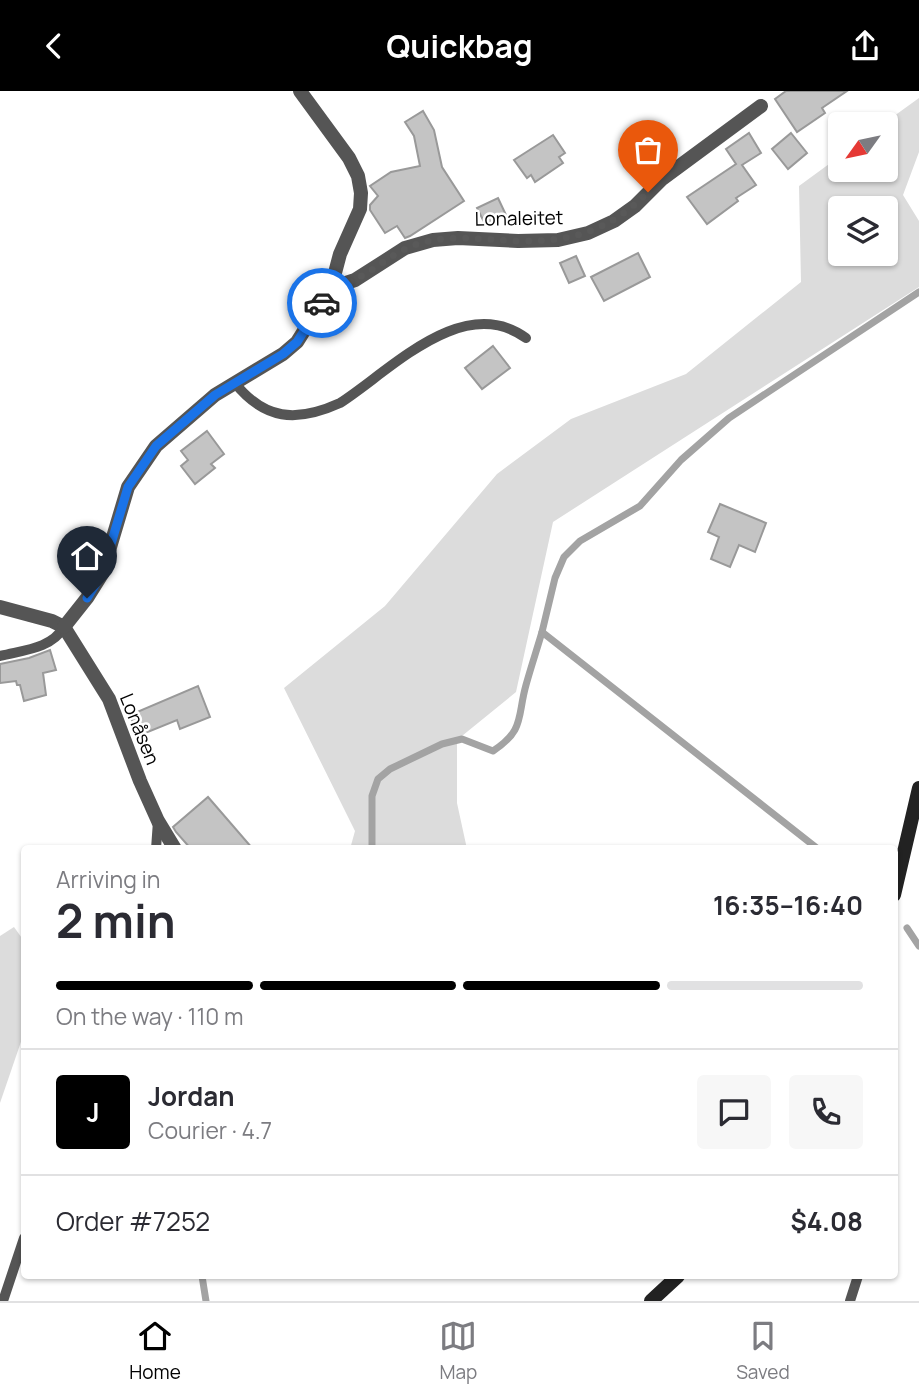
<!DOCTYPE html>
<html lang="en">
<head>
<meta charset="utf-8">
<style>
  :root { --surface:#fff; --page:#f7f7f7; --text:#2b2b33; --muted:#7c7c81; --line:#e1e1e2; --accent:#000 }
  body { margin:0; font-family:Manrope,sans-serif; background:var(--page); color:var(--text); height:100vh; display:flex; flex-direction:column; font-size:26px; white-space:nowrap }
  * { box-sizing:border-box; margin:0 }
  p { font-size:23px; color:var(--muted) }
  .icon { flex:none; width:38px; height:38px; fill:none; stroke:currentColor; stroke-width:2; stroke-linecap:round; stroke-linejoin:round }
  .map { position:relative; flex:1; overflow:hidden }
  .side { position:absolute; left:21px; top:754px; width:877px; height:434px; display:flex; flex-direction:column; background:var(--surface); border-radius:7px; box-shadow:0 2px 5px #0004 }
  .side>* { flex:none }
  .needle { width:46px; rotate:237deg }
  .fabs { position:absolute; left:828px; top:21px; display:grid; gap:14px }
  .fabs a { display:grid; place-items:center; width:70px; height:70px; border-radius:7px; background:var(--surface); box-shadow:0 2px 5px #0004; font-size:35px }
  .pin { position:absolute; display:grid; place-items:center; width:60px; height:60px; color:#fff; margin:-72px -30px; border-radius:50% 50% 50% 0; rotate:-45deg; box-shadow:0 0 7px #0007 }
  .pin .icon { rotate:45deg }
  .courier { position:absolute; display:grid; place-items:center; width:70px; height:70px; margin:-35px; border:5px solid #1a73e8; border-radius:50%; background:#fff; color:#222; box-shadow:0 2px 9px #0007 }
  .summary em { font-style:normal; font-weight:700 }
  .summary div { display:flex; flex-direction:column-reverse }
  .summary { display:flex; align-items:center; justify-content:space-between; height:119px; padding:0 35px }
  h1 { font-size:46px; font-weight:700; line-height:52px }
  .bar { display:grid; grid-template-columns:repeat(4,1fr); gap:10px 7px; align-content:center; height:84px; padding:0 35px }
  .bar i { height:9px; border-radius:5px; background:var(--line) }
  .bar .on { background:var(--accent) }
  .bar p { grid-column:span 4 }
  .line { display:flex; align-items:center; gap:18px; padding:0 35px; border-top:2px solid var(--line) }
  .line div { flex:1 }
  .round { display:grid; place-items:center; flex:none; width:74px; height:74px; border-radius:7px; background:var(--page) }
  header { display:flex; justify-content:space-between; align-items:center; height:91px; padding:0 35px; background:var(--accent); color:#fff; font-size:32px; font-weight:700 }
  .tabs { display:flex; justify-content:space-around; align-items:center; height:98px; border-top:2px solid var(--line); background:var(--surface); font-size:19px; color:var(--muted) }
  .tabs a { display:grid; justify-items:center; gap:4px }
  .tabs .on { color:var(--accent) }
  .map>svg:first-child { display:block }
  .green { fill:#dcdcdc; fill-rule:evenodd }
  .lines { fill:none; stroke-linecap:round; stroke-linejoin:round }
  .stream { stroke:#a3a3a3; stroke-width:7 }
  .building { fill:#c4c4c4; stroke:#999; stroke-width:2 }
  .lane { stroke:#555; stroke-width:10 }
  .street { stroke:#555; stroke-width:14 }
  .secondary { stroke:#222; stroke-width:14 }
  .done { stroke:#595959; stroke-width:7; stroke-dasharray:0 12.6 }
  .route { stroke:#1a73e8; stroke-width:9 }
  .labels { text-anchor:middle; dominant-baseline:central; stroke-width:5; stroke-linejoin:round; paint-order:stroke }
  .street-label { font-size:19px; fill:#000; stroke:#fff }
</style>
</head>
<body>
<header><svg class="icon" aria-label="back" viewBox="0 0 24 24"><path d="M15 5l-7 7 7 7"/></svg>Quickbag<svg class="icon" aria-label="share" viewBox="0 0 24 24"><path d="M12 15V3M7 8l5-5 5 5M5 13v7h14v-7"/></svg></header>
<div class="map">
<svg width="919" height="1210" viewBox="0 0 919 1210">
  <rect width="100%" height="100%" fill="#fff"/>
  <g class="green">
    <path d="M919,7v54l-16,43 16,26v66l-366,235 -37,170 -59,48v63l10,46h-117l5,-18 -71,-143 101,-82 112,-132 74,-55 115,-45 115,-92 -2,-96 41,-30v14h46v-46h-3zM840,117h46v46h-46z"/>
    <polygon points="14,836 24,850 24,942 0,1012 0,845"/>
  </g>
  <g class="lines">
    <g class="stream">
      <path d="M372,758v-53l6,-17 12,-10 52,-25 20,-5 31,12c32,-21 24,-34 33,-66 5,-18 11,-36 16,-53"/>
      <polyline points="818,758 542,541 555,487 564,466 580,450 640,415 681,369 729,327 919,201"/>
      <polyline points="907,837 919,855"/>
      <polyline points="202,1185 206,1210"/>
    </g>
  </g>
  <g class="building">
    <polygon points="786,0 847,0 822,17 825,22 797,41 775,8"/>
    <polygon points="423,20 434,39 442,76 464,110 410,145 405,147 397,135 385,142 370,119 370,114 378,105 370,95 391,81 420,75 414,45 405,31"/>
    <polygon points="749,42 761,62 742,74 756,94 736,107 738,110 707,133 687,106 736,73 726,58"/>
    <polygon points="791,42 807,62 788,78 772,58"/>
    <polygon points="553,44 565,62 559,66 563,72 535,91 531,84 527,87 514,69"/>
    <polygon points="498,107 506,124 485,133 477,117"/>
    <polygon points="638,162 650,186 604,210 591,186"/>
    <polygon points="576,165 585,185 569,192 560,172"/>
    <polygon points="493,255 510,277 482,298 465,277"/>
    <polygon points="207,340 224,363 211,373 215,377 195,393 181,375 188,369 181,360"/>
    <polygon points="720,413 766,432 755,461 739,454 730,476 711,468 719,446 708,441"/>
    <polygon points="50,559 56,579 43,582 46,604 24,610 20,594 17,594 16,590 0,592 0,573 29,567"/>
    <polygon points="198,595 210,626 180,638 177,629 138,645 130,624"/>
    <polygon points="208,706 253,758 191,758 176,741 173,736"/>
  </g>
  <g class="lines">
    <g class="lane">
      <path d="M234,291c30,38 62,41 106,21 50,-32 123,-111 186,-65"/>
      <path d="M0,565c23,-6 51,-7 64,-29"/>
      <polyline points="156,758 158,730"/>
      <polyline points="3,1210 24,1147"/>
      <polyline points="850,1210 858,1185"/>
    </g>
    <g class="street">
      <polyline points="331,197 355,189 405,157 433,149 458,147 518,150 558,149 588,142 614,130 635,115 662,88 761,15"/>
      <polyline points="0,516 52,530 64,536 109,608 140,690 158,730 175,758"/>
      <polyline points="64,536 87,507 102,483 128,396 156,355 215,304 283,263 297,251 331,197 340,163 360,118 361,102 358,85 349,67 300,0"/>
    </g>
    <g class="secondary">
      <polyline points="894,804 919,697"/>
      <polyline points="651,1210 678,1185"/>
    </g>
  </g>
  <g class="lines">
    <path class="done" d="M322,212l9,-15c34,-6 57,-36 90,-45 32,-9 64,-3 96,-2 55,1 92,-10 131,-49"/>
    <polyline class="route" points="87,507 102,483 128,396 156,355 215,304 283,263 297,251 322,212"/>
  </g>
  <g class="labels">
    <g class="street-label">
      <text transform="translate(519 127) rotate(-1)">Lonaleitet</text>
      <text transform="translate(140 638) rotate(68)">Lonåsen</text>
    </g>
  </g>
</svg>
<div class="fabs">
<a><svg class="needle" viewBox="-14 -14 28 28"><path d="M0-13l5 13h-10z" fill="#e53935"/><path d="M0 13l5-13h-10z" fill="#7c7c81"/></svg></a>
<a><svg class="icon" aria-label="layers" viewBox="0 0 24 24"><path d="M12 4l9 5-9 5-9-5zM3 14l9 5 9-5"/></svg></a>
</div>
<div class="pin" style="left:648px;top:101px;background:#ea580c"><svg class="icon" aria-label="bag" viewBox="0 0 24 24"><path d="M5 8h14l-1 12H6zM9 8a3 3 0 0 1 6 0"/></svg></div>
<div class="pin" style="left:87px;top:507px;background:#1f2937"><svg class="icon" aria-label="home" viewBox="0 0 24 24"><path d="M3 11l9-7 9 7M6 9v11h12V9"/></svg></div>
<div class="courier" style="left:322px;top:212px"><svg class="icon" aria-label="car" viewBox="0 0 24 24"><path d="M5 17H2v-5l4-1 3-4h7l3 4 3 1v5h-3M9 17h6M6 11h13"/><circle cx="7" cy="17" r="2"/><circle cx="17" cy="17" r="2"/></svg></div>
<section class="side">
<div class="summary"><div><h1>2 min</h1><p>Arriving in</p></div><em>16:35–16:40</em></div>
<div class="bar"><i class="on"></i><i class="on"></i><i class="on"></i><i></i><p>On the way · 110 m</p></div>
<div class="line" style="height:126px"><b class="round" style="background:var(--accent);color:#fff">J</b><div><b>Jordan</b><p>Courier · 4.7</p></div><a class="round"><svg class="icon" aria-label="chat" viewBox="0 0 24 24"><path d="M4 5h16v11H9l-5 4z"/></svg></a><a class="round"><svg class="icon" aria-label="phone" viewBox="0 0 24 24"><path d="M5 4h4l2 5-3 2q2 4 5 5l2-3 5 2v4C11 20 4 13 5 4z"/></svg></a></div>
<div class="line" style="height:91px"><div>Order #7252</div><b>$4.08</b></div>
</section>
</div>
<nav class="tabs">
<a class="on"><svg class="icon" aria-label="home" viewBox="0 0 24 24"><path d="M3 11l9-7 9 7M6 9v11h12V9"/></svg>Home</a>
<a><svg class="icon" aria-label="map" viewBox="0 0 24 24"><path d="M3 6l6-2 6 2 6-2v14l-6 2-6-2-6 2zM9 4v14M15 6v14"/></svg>Map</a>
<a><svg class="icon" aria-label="saved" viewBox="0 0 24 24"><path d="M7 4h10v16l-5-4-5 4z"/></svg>Saved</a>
</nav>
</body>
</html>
